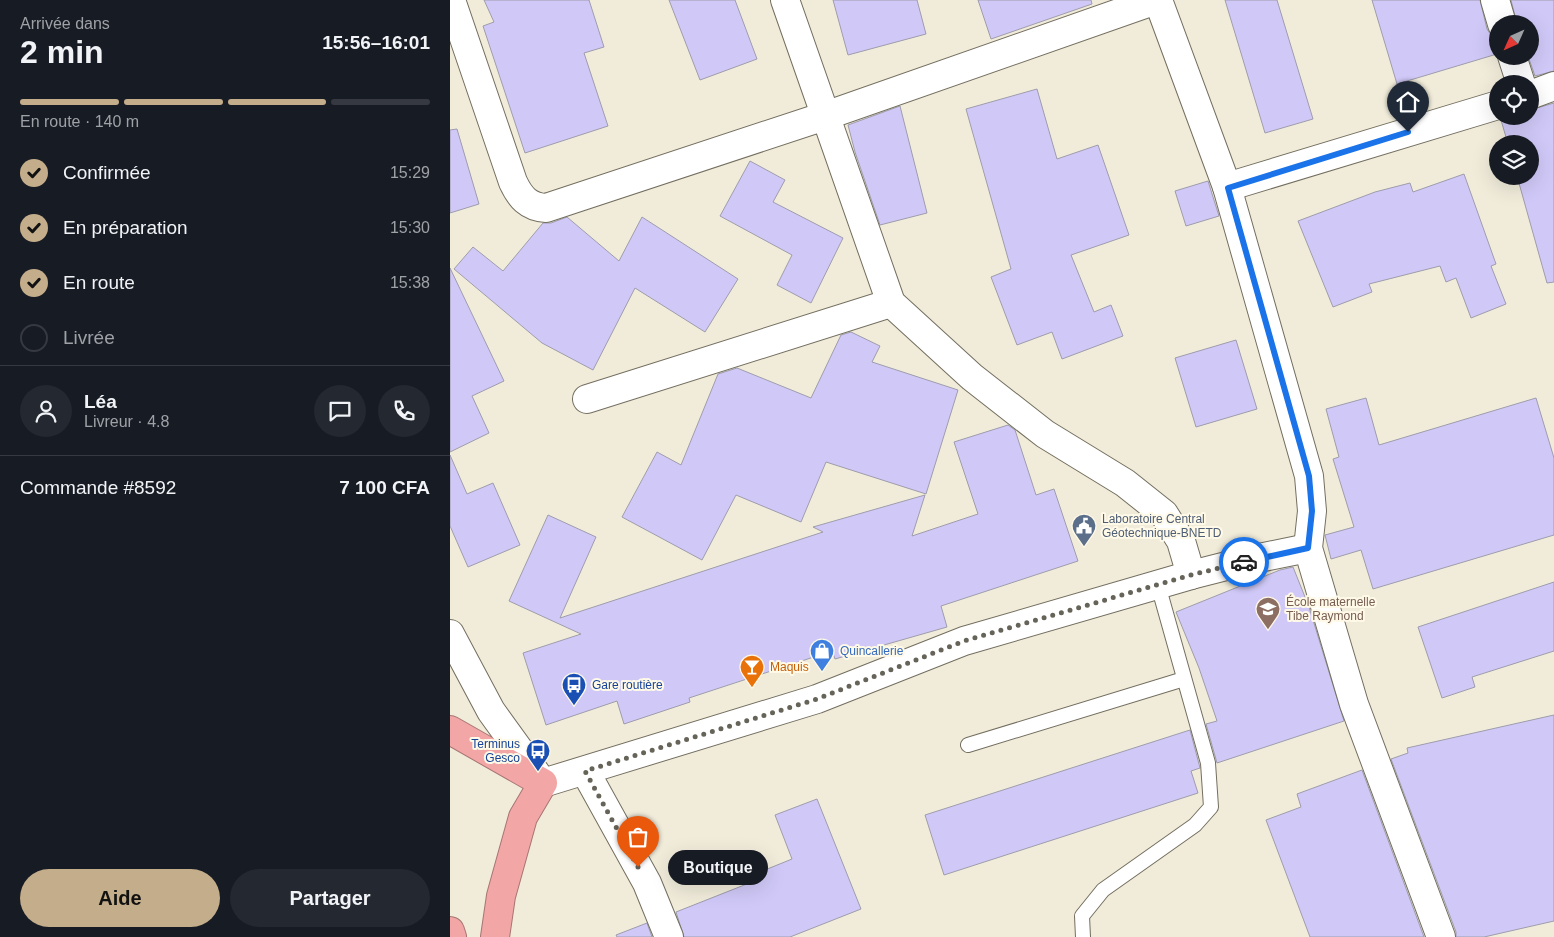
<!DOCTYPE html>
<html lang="fr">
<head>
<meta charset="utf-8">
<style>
  :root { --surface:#171b24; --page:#242831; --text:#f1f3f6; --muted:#9ea1a6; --line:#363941; --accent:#c4ad8a }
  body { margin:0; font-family:Arial,sans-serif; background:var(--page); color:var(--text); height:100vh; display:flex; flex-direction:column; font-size:19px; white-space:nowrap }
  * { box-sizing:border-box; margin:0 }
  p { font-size:16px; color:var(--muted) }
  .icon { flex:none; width:28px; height:28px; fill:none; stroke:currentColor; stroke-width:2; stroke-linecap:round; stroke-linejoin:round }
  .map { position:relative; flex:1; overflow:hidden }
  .drawer { display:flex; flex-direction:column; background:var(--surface); width:450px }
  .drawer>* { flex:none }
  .needle { width:32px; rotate:225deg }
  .fabs { position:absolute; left:1039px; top:15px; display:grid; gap:10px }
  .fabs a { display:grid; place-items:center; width:50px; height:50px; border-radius:50%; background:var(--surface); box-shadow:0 5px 20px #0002; font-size:25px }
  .pin { position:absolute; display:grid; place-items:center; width:42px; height:42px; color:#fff; margin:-51px -21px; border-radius:50% 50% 50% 0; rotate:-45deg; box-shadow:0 0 5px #0007 }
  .pin .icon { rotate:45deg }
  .courier { position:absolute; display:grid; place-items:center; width:50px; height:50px; margin:-25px; border:4px solid #1a73e8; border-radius:50%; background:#fff; color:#222; box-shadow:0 1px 6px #0007 }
  .bubble { position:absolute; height:35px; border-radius:18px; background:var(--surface); box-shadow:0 5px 20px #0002; font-size:16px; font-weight:700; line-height:35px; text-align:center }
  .head em { font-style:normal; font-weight:700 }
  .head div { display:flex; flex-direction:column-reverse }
  .head { display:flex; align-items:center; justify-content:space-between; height:85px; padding:0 20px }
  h1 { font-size:32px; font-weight:700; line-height:38px }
  .bar { display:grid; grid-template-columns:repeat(4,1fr); gap:8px 5px; align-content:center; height:60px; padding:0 20px }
  .bar i { height:6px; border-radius:4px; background:var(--line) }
  .bar .selected { background:var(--accent) }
  .bar p { grid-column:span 4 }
  .line { display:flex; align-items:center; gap:12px; padding:0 20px; border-top:1px solid var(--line) }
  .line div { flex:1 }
  .round { display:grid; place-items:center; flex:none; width:52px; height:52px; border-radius:26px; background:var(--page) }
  ol { padding:0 20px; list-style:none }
  li { display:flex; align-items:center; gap:15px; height:55px }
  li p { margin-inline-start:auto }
  li .icon { padding:5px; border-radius:50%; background:var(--accent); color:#111; stroke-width:4 }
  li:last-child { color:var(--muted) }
  li i { width:28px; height:28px; border:2px solid var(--line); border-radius:50% }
  .cta { display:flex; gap:10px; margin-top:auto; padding:10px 20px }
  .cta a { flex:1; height:58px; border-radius:30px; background:var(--accent); color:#111; font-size:20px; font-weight:700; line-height:58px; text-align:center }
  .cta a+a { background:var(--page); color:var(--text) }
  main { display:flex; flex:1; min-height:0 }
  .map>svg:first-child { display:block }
  .building { fill:#d0c9f8; stroke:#9e9cac }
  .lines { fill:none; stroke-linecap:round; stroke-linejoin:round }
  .lane-casing { stroke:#736e5f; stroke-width:16 }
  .street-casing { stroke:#736e5f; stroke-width:30 }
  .highway-casing { stroke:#a77573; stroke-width:30 }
  .lane { stroke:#fff; stroke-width:14 }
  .street { stroke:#fff; stroke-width:28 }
  .highway { stroke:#f2a6a6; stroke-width:28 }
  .done { stroke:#666359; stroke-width:5; stroke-dasharray:0 9 }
  .route { stroke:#1a73e8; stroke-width:6 }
  .labels { text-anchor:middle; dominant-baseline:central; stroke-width:4; stroke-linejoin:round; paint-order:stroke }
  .service-label { font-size:12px; fill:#4e5e75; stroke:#fff9e8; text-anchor:start }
  .education-label { font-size:12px; fill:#785e54; stroke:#fff9e8; text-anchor:start }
  .shop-label { font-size:12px; fill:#366cbe; stroke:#fff9e8; text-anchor:start }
  .food-label { font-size:12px; fill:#c56008; stroke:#fff9e8; text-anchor:start }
  .transit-label { font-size:12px; fill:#164399; stroke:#fff9e8; text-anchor:start }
</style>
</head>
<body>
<main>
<section class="drawer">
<div class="head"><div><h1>2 min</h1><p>Arrivée dans</p></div><em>15:56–16:01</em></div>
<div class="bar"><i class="selected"></i><i class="selected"></i><i class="selected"></i><i></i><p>En route · 140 m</p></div>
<ol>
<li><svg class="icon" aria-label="check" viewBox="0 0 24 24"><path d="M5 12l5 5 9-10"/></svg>Confirmée<p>15:29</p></li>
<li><svg class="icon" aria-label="check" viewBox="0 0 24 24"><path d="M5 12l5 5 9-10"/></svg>En préparation<p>15:30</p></li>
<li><svg class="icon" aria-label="check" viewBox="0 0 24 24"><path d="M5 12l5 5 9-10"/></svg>En route<p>15:38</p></li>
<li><i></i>Livrée</li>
</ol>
<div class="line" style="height:90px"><a class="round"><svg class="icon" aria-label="person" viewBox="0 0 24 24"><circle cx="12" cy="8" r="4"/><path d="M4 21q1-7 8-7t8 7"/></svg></a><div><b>Léa</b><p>Livreur · 4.8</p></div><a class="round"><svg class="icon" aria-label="chat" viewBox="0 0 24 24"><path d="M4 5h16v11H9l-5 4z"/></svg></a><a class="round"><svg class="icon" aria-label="phone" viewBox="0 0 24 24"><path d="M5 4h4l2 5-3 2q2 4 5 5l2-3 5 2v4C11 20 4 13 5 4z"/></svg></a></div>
<div class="line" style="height:65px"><div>Commande #8592</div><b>7 100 CFA</b></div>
<div class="cta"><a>Aide</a><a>Partager</a></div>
</section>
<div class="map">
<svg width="1104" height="937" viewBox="0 0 1104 937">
  <rect width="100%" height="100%" fill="#f1ecda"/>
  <g class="building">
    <polygon points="34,0 139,0 154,47 134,53 158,126 75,153 33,26 44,22"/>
    <polygon points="219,0 285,0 307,59 250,80"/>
    <polygon points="383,0 467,0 476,34 398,55"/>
    <polygon points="528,0 641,0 642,4 541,39"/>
    <polygon points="775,0 827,0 863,119 815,133"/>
    <polygon points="922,0 1030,0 1037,29 1041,35 1048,39 1047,54 947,84"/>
    <polygon points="1061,0 1104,0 1104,71 1085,76 1078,56 1080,56 1080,24 1067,24"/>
    <polygon points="587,89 607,159 648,145 679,235 621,255 644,312 661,305 673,336 612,359 602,332 567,345 541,277 561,269 516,109"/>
    <polygon points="1104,103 1104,282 1097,283 1067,176 1080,176 1080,144 1058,144 1051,120 1059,116 1080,116 1080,110"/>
    <polygon points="450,106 477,213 430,225 405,152 398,125"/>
    <polygon points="7,129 29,204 0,213 0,130"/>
    <polygon points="300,161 335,180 323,202 393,238 361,303 327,285 342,255 270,216"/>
    <polygon points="1014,174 1046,264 1041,266 1056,304 1021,318 1006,278 996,282 990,266 919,284 922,292 883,307 848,221 925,192 960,183 963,192"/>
    <polygon points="758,181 769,216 736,226 725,191"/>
    <polygon points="117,217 169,261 192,217 288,279 255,332 185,288 143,370 92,343 4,269 23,247 53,271 93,223 101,223"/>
    <polygon points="0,268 54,381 22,396 39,433 0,452"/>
    <polygon points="401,332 430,346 422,362 508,390 476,494 376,462 351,522 286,495 252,560 172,517 207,452 231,465 268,374 287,368 361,398 391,335"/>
    <polygon points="786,340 807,409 746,427 725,358"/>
    <polygon points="916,398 929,445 1086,398 1104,458 1104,535 923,589 911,550 881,559 875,535 904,527 883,459 889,457 876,409"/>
    <polygon points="558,425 565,430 586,495 604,489 628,561 491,606 497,627 385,659 382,651 239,698 240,702 174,724 167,701 96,725 73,653 131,634 59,601 98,515 146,537 110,618 373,532 363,527 475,495 462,536 528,514 504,442"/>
    <polygon points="0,455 17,494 43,483 70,545 18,567 0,526"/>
    <polygon points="843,567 859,607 894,721 767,763 756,724 767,721 749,668 726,612 830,570"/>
    <polygon points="1104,582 1104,651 1022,677 1025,687 992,698 968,627"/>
    <polygon points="1104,715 1104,921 1034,937 1006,937 1006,932 941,759 958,753 957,748"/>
    <polygon points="740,730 749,764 750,768 741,771 748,793 494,875 475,815"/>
    <polygon points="912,770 974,937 860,937 816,820 851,807 847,794"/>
    <polygon points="367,799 411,909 340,937 234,937 226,912 312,878 310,872 342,859 325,815"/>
    <polygon points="197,923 202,937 167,937 166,935"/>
  </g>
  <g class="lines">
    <defs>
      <g id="lane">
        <polyline points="518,745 734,679"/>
        <polyline points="633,937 632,916 653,890 745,825 761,807 758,763 708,585"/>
      </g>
      <g id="street">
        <path d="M1,0l62,182c7,15 15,25 33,26l279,-92 331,-116"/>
        <polyline points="335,0 441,303 522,377 595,434 675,483 714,514 731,541 741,575"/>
        <polyline points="708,0 777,187 859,476 862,511 858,548 904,704 991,937"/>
        <polyline points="1045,0 1052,24"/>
        <polyline points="1062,56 1071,84"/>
        <polyline points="1080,95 1104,86"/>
        <polyline points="777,187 1048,105"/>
        <polyline points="137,399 441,303"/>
        <polyline points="0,634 41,711 93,783 367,699 514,641 741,575 804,559 858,548"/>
        <polyline points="135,771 197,883 219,937"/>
      </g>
      <g id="highway">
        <polyline points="0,730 93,783 73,817 51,896 45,937"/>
        <polyline points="0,931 2,937"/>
      </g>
    </defs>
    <use href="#lane" class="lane-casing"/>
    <use href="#street" class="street-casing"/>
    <use href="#highway" class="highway-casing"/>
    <use href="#lane" class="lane"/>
    <use href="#street" class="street"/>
    <use href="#highway" class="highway"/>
  </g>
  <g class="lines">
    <polyline class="done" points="188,867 135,771 367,699 514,641 741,575 794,562"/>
    <polyline class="route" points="794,562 858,548 862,511 859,476 778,188 958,132"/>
  </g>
  <defs>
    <symbol id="civic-pin" viewBox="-11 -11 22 30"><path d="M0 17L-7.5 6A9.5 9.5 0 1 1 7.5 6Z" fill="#5c6f8a" stroke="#fff9e8"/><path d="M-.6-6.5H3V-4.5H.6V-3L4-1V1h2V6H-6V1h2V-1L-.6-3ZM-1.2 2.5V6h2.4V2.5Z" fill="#fff"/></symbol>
    <symbol id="school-pin" viewBox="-11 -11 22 30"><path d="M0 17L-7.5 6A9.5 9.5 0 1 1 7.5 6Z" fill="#8d6e63" stroke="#fff9e8"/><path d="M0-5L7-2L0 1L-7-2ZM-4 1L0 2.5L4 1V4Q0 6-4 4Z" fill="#fff"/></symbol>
    <symbol id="shop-pin" viewBox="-11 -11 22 30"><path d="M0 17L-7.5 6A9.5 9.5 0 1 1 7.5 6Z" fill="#3f7fe0" stroke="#fff9e8"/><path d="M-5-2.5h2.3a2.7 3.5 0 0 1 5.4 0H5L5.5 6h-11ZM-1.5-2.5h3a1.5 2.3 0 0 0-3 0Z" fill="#fff"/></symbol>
    <symbol id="bar-pin" viewBox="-11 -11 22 30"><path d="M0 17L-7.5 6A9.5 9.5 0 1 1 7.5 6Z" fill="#e8710a" stroke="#fff9e8"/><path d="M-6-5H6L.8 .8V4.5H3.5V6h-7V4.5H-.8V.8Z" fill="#fff"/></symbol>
    <symbol id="bus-pin" viewBox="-11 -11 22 30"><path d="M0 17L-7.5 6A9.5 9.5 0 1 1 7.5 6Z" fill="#1a4fb4" stroke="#fff9e8"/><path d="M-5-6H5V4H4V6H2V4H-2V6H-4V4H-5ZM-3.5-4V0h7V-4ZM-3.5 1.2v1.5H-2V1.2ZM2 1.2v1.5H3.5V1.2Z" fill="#fff"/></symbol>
  </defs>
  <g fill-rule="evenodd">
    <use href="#civic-pin" x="620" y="512" width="28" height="38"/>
    <use href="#school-pin" x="804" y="595" width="28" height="38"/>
    <use href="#shop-pin" x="358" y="637" width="28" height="38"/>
    <use href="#bar-pin" x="288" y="653" width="28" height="38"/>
    <use href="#bus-pin" x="110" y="671" width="28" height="38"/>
    <use href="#bus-pin" x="74" y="737" width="28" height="38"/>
  </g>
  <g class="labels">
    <g class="service-label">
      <text x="652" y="519">Laboratoire Central<tspan x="652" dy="14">Géotechnique-BNETD</tspan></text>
    </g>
    <g class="education-label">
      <text x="836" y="602">École maternelle<tspan x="836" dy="14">Tibe Raymond</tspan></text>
    </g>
    <g class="shop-label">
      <text x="390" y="651">Quincallerie</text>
    </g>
    <g class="food-label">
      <text x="320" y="667">Maquis</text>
    </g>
    <g class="transit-label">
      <text x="142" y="685">Gare routière</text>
      <text x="70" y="744" text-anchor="end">Terminus<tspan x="70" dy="14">Gesco</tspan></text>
    </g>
  </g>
</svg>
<div class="fabs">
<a><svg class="needle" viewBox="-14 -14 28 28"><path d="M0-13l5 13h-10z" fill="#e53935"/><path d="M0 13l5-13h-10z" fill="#9ea1a6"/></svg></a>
<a><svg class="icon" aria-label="locate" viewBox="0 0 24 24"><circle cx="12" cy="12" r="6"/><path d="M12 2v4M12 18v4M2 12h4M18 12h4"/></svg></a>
<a><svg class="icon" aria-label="layers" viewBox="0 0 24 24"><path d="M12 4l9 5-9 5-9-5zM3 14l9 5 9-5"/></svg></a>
</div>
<div class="pin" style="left:188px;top:867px;background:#ea580c"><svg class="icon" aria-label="bag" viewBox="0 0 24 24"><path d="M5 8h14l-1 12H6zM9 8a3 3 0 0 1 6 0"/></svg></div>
<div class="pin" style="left:958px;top:132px;background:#1f2937"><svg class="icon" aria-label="home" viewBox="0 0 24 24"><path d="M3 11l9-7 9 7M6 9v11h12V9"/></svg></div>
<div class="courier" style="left:794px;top:562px"><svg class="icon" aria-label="car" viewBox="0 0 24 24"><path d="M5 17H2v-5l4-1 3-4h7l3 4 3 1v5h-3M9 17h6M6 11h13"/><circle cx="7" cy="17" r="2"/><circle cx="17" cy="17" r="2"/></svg></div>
<div class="bubble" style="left:218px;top:850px;width:100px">Boutique</div>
</div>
</main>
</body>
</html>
